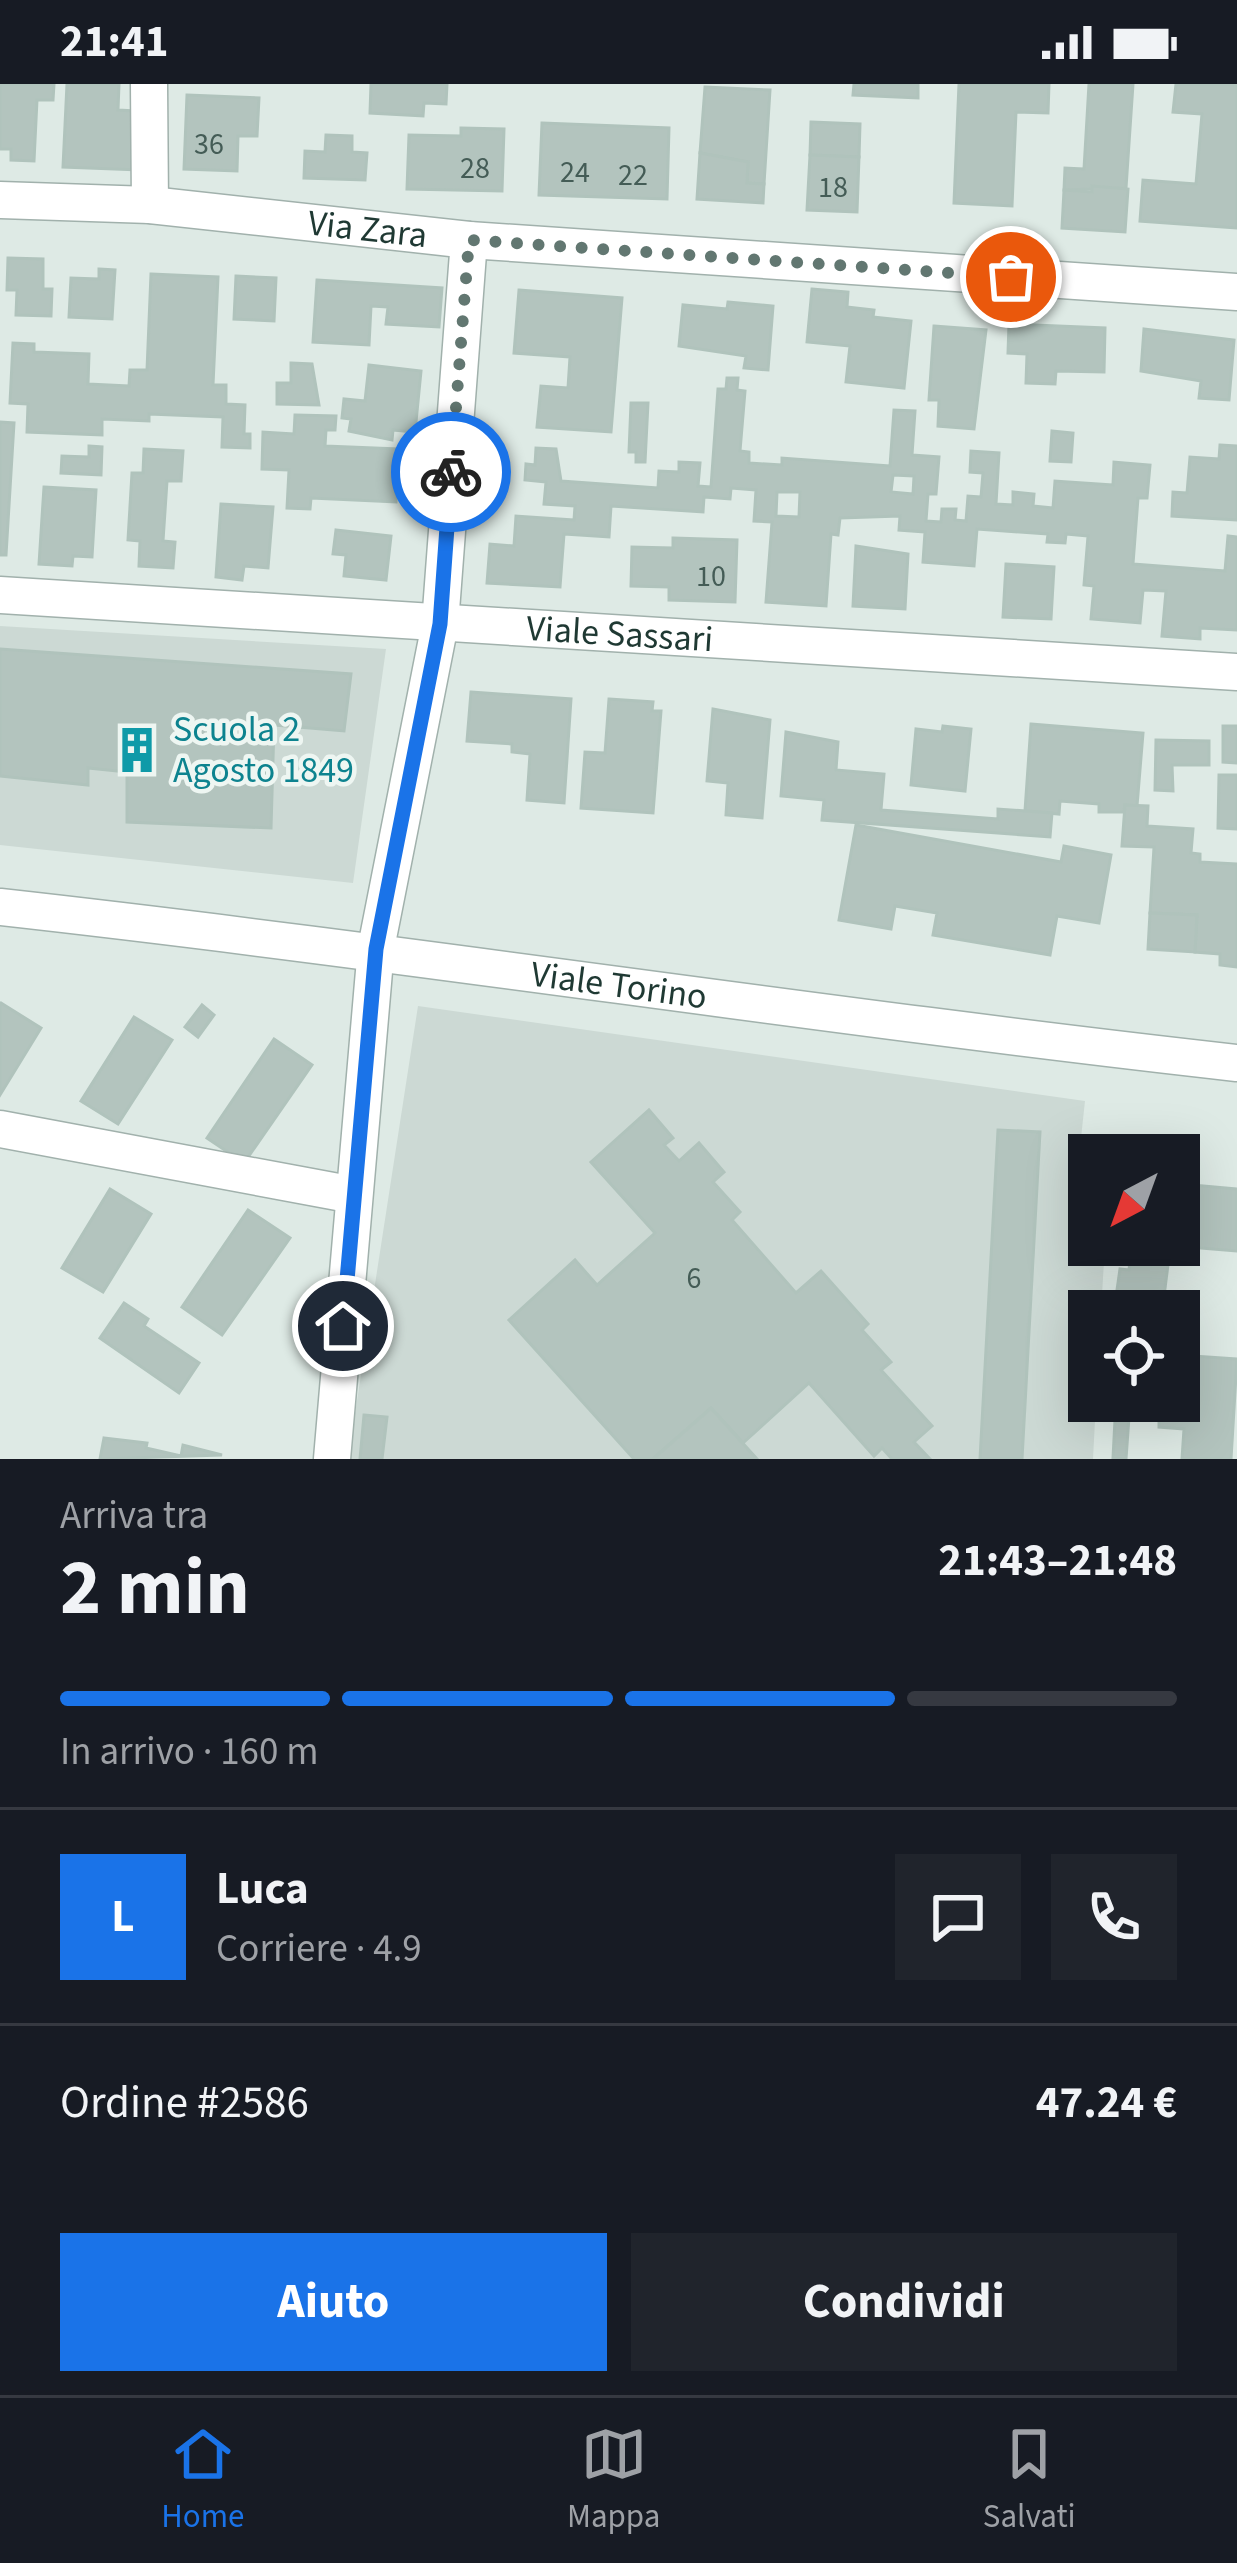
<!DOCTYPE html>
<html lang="it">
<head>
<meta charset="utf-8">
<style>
  :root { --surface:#171b24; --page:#20242c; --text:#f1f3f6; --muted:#9ea1a6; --line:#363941; --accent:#1a73e8 }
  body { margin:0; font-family:"Source Sans 3",sans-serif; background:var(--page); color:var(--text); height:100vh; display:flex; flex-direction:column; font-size:45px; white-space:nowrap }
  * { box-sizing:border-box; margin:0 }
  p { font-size:39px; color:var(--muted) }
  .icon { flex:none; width:66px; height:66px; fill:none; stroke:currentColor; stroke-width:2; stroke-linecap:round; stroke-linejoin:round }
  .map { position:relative; height:1375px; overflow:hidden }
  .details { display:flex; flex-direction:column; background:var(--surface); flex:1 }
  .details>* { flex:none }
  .needle { width:78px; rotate:221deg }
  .buttons { position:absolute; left:1068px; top:1050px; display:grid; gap:24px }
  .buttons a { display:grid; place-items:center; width:132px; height:132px; border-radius:0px; background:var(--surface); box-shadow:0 12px 48px #0002; font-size:60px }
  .pin { position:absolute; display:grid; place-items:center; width:102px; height:102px; color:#fff; margin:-51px; border:6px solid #fff; border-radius:50%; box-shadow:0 3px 12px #0007 }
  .courier { position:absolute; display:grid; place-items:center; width:120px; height:120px; margin:-60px; border:9px solid #1a73e8; border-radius:50%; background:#fff; color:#222; box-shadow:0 3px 15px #0007 }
  .headline em { font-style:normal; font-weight:700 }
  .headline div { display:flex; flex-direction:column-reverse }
  .headline { display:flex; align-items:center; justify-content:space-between; height:204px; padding:0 60px }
  h1 { font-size:78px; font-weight:700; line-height:90px }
  .bar { display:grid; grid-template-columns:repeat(4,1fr); gap:18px 12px; align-content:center; height:144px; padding:0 60px }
  .bar i { height:15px; border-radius:9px; background:var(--line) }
  .bar .selected { background:var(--accent) }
  .bar p { grid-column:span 4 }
  .line { display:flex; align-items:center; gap:30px; padding:0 60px; border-top:3px solid var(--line) }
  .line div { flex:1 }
  .round { display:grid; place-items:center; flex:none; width:126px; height:126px; border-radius:0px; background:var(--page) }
  .primary-button { display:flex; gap:24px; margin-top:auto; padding:24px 60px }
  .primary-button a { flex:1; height:138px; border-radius:0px; background:var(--accent); color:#fff; font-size:48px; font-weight:700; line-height:138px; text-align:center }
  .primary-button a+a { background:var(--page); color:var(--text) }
  .status { display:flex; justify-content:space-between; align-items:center; height:84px; padding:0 60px; background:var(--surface); direction:ltr }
  .status svg { height:33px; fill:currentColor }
  .tabs { display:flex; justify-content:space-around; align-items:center; height:168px; border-top:3px solid var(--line); background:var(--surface); font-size:33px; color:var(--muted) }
  .tabs a { display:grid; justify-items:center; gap:6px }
  .tabs .selected { color:var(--accent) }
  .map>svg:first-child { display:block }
  .built { fill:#ccd9d4 }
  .building { fill:#b3c4be; stroke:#b0c3bc; stroke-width:3; fill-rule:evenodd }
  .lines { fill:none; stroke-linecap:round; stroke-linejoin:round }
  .minor-casing { stroke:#a1b1ac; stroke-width:39 }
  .minor { stroke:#fff; stroke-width:36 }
  .done { stroke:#627771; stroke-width:12; stroke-dasharray:0 21.6 }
  .route { stroke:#1a73e8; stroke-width:15 }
  .labels { text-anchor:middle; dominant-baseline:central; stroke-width:9; stroke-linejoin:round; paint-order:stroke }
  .number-label { font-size:30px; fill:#445c56 }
  .street-label { font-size:36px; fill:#1f3933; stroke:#eef6f2 }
  .culture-label { font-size:36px; fill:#0d838f; stroke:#eef6f2; text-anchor:start }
</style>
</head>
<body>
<div class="status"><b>21:41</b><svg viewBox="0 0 49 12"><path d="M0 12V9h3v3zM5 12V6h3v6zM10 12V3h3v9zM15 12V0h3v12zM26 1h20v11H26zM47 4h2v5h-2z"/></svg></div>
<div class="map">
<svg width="1237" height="1375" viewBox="0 0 1237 1375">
  <rect width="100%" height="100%" fill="#deeae5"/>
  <g class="built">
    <polygon points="0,542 386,565 353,799 0,761"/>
    <polygon points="418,922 1085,1017 1081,1054 1110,1062 1110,1071 1089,1071 1089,1161 1105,1161 1101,1227 1089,1227 1089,1317 1096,1317 1093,1375 348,1375"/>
  </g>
  <g class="building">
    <polygon points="0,0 54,0 53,16 37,16 34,77 11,76 11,65 0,65"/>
    <polygon points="67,0 119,0 118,26 135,27 139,86 63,83"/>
    <polygon points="371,0 447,0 446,20 424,19 423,32 370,29"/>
    <polygon points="854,0 918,0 918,14 853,11"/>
    <polygon points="959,0 1049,0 1048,29 1016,28 1012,122 954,119"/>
    <polygon points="1089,0 1133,0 1126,104 1064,106 1065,84 1084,85"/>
    <polygon points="1176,0 1237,0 1237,144 1140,137 1143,96 1196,100 1202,30 1173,28"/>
    <polygon points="705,3 770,6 764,100 747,99 748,78 700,69"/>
    <polygon points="187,11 259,14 257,52 238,52 237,87 184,85"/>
    <polygon points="811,38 860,40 859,73 810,71"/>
    <polygon points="542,39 669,44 667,115 539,111"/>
    <polygon points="461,44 504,45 502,107 407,105 409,51 461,52"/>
    <polygon points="326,51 352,52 352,68 367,69 365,96 304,94 305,67 325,68"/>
    <polygon points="700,69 748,78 747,99 764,100 763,119 697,115"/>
    <polygon points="810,71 859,73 857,128 807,126"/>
    <polygon points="1092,102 1128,105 1125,148 1062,144 1064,106 1092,108"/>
    <polygon points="8,174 43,175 43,205 52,205 51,232 16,231 17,206 7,206"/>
    <polygon points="99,185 115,186 112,235 69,233 71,194 99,195"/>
    <polygon points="151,190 218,193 213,301 226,301 226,320 245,321 244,350 250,350 250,364 222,363 223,333 149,330 149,337 102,335 102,351 27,348 28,320 10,319 13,259 34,260 34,268 89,270 88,300 129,302 130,286 147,286"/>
    <polygon points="236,192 276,194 274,237 234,235"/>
    <polygon points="317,196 442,204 439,243 386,240 388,223 371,222 369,261 313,258"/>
    <polygon points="812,205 848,208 847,223 874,226 873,233 911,237 904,304 846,298 850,262 807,258"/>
    <polygon points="519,206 622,214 611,348 537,343 541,302 568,304 570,273 514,269"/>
    <polygon points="728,218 773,222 768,286 744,284 746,272 679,262 683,221 727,225"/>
    <polygon points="1009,240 1105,244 1104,288 1056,287 1055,300 1026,299 1027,270 1008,269"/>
    <polygon points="934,242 986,246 974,345 938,342 939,316 929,316"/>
    <polygon points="1144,245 1234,256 1229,316 1199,314 1201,297 1141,287"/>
    <polygon points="291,279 312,280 319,321 277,320 277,299 291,299"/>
    <polygon points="369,281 421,287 415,348 393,346 392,356 349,347 351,335 342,334 344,315 365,317"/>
    <path d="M727,294h11l-1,12 8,1 -5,60 9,1v11l33,2v-7l108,8 4,-56 21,1 -3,44 27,2 -3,37h-8l-2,27 15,1 1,-13h14l-1,11 11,1 2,-25 13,1 2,-24 -13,-1 1,-21 28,2 -3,51 17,1v-13l21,2 -1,12 20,2 2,-27 58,4 1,-23 36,3 -3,33h-9l-5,66 92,7 3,-35 9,1v93l-37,-2v11l-38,-3 4,-45 -23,-1 -3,33 -49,-4 3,-33 -10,-1 4,-49 -22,-2 -1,9 -18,-1 1,-8 -71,-5 -3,37 -51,-4 2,-30 -26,-2 1,-14 -60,2 -2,17 -7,-1 -5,72 -60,-4 6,-80 -18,-1 2,-31 -25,-2 -1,11 -26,-2 -1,15 -92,-6 -2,31 -45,-3 -4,53 -73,-4 3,-39 24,2 2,-30 58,4 1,-14 -31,-2 2,-22 -21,-2 1,-16 9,1 1,-17 20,1 5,32 97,7 1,-17 20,1v-10l21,1 -2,23 13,1 7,-98h8zM893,391l21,1 -1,18 -22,-2zM777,408h23l-1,25 -23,-1z"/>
    <polygon points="631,319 648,319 645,378 636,378 636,368 629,368"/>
    <polygon points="295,331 336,332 335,346 326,346 325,362 398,365 396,418 311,414 310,425 287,424 289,386 262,385 263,348 294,350"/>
    <polygon points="0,338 14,339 6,471 0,471"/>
    <polygon points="1052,347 1073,349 1071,378 1050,377"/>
    <polygon points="1220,361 1237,362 1237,436 1172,432 1173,408 1187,409 1190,373 1219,375"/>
    <polygon points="89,362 102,363 101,391 61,389 62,372 89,373"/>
    <polygon points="144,365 183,367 181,397 167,397 163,457 175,458 173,484 139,482 140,457 128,456 132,389 143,389"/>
    <polygon points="44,403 96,406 92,473 73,472 72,482 39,480"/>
    <polygon points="221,420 273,423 268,484 244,482 242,496 216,493"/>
    <polygon points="336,446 391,452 386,496 344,492 346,471 333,470"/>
    <polygon points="673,454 737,456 735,518 669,516 669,503 631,502 632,463 673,464"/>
    <polygon points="856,462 908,470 905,525 853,522"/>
    <polygon points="1006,480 1054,483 1051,535 1003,533"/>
    <polygon points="0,565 351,590 344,647 274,641 271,744 127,738 127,688 88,684 88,701 0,692"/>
    <polygon points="471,608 571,615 564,719 527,716 530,670 512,668 512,660 467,657"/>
    <polygon points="609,615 653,618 652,627 661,627 653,729 581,724 585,668 605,669"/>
    <polygon points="713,625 770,636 762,734 726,731 728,699 707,697"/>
    <polygon points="1031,640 1143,649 1137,722 1125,721 1124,728 1099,728 1099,720 1060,717 1059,730 1025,727"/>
    <polygon points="943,642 971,645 965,707 911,701 916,645 942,648"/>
    <polygon points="1223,642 1237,642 1237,679 1223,678"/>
    <polygon points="786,648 838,658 836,686 884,690 881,726 998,735 998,725 1052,729 1050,753 822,736 824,716 781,712"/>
    <polygon points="1156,656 1209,657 1209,681 1172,681 1173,707 1155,706"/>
    <polygon points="1219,691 1237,691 1237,745 1218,744"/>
    <polygon points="1125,721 1148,722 1147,742 1193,745 1191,769 1200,770 1200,778 1237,780 1237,883 1220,881 1220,870 1195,868 1197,831 1150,829 1154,763 1122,762"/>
    <polygon points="856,741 1061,778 1064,762 1111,771 1099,839 1057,832 1050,871 933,851 937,829 895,822 891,845 839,836"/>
    <polygon points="1150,829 1197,831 1195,868 1148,865"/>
    <polygon points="1,919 41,944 0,1011 0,920"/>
    <polygon points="202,921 214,931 198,953 185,943"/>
    <polygon points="134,933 172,956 118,1040 81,1017"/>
    <polygon points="274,955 312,981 244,1079 207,1054"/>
    <polygon points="649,1026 673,1054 664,1061 679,1077 699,1059 724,1088 713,1098 740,1128 732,1136 796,1209 821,1187 868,1240 862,1246 891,1278 881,1286 932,1342 914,1358 930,1375 892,1375 882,1364 874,1372 809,1299 743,1359 711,1324 653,1375 634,1375 509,1236 575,1176 597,1201 655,1149 591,1078"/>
    <polygon points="998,1046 1040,1048 1022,1375 980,1375"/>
    <polygon points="1181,1100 1237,1105 1237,1167 1175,1162"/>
    <polygon points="110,1105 151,1130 103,1208 62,1184"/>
    <polygon points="248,1126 290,1154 222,1251 182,1223"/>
    <polygon points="1132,1161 1170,1165 1163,1220 1116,1213 1120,1185 1129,1186"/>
    <polygon points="124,1219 148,1235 144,1242 199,1279 179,1309 100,1254"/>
    <polygon points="1193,1272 1237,1275 1231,1375 1182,1375 1184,1345 1159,1343 1159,1335 1129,1333 1126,1375 1113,1374 1116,1317 1190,1318"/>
    <polygon points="711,1324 757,1375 653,1375"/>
    <polygon points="364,1331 387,1333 382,1375 360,1375"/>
    <polygon points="104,1354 147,1359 146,1364 181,1372 183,1361 222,1371 100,1375"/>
  </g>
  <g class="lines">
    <defs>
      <g id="minor">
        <polyline points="149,0 150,121"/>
        <path id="s1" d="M0,116l150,5 319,35 768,52"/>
        <path id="s2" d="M0,511l1237,77"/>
        <path id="s3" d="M0,823c413,46 824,110 1237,156"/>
        <polyline points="0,1045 354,1111"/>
        <polyline points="332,1375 376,864 440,540 469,156"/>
      </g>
    </defs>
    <use href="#minor" class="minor-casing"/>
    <use href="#minor" class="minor"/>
  </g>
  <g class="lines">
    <polyline class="done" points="451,388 469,156 1011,193"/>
    <polyline class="route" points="343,1242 376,865 440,540 451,388"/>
  </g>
  <defs>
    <symbol id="building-bare" viewBox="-9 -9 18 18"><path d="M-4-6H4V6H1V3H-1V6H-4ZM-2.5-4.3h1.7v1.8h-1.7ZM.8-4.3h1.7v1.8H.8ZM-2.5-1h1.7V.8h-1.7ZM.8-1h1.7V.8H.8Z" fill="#0f9aa8" stroke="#eef6f2" stroke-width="2.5" paint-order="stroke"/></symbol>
  </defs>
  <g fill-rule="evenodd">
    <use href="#building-bare" x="104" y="633" width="66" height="66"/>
  </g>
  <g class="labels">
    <g class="number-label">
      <text x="209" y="60">36</text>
      <text x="475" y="84">28</text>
      <text x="575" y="88">24</text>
      <text x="633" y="91">22</text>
      <text x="833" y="103">18</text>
      <text x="711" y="492">10</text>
      <text x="694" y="1194">6</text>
    </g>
    <g class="street-label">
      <text stroke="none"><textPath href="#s1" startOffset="369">Via Zara</textPath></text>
      <text stroke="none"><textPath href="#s2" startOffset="621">Viale Sassari</textPath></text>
      <text stroke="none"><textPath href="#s3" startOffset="624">Viale Torino</textPath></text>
    </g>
    <g class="culture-label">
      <text x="173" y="645">Scuola 2<tspan x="173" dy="41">Agosto 1849</tspan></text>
    </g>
  </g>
</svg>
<div class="buttons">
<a><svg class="needle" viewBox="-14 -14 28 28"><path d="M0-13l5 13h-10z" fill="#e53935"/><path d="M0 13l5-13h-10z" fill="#9ea1a6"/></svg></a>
<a><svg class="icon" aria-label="locate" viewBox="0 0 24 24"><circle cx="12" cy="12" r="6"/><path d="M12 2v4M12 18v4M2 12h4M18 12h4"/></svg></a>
</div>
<div class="pin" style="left:1011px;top:193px;background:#ea580c"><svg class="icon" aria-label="bag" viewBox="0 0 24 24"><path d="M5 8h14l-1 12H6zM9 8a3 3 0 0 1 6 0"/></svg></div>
<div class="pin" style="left:343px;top:1242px;background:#1f2937"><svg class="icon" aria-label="home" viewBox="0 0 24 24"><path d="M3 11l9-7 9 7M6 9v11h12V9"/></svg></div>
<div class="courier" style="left:451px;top:388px"><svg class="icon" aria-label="bike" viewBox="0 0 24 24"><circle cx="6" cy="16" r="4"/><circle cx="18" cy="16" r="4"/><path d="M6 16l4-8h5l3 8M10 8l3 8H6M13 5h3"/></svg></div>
</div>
<section class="details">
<div class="headline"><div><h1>2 min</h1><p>Arriva tra</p></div><em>21:43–21:48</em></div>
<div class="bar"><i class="selected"></i><i class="selected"></i><i class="selected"></i><i></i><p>In arrivo · 160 m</p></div>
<div class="line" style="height:216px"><b class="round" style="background:var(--accent);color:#fff">L</b><div><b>Luca</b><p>Corriere · 4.9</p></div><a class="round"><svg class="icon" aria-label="chat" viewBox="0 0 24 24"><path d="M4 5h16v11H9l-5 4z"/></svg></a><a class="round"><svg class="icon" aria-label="phone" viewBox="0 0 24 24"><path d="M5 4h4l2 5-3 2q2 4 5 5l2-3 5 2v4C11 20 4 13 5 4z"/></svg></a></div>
<div class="line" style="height:156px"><div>Ordine #2586</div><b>47.24 €</b></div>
<div class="primary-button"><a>Aiuto</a><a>Condividi</a></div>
</section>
<nav class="tabs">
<a class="selected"><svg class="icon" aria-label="home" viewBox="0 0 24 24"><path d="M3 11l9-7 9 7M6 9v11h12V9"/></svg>Home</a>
<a><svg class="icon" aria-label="map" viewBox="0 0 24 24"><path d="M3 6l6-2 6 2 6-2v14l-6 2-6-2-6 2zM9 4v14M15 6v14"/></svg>Mappa</a>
<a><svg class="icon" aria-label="saved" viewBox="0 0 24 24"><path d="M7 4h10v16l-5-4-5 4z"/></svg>Salvati</a>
</nav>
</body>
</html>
